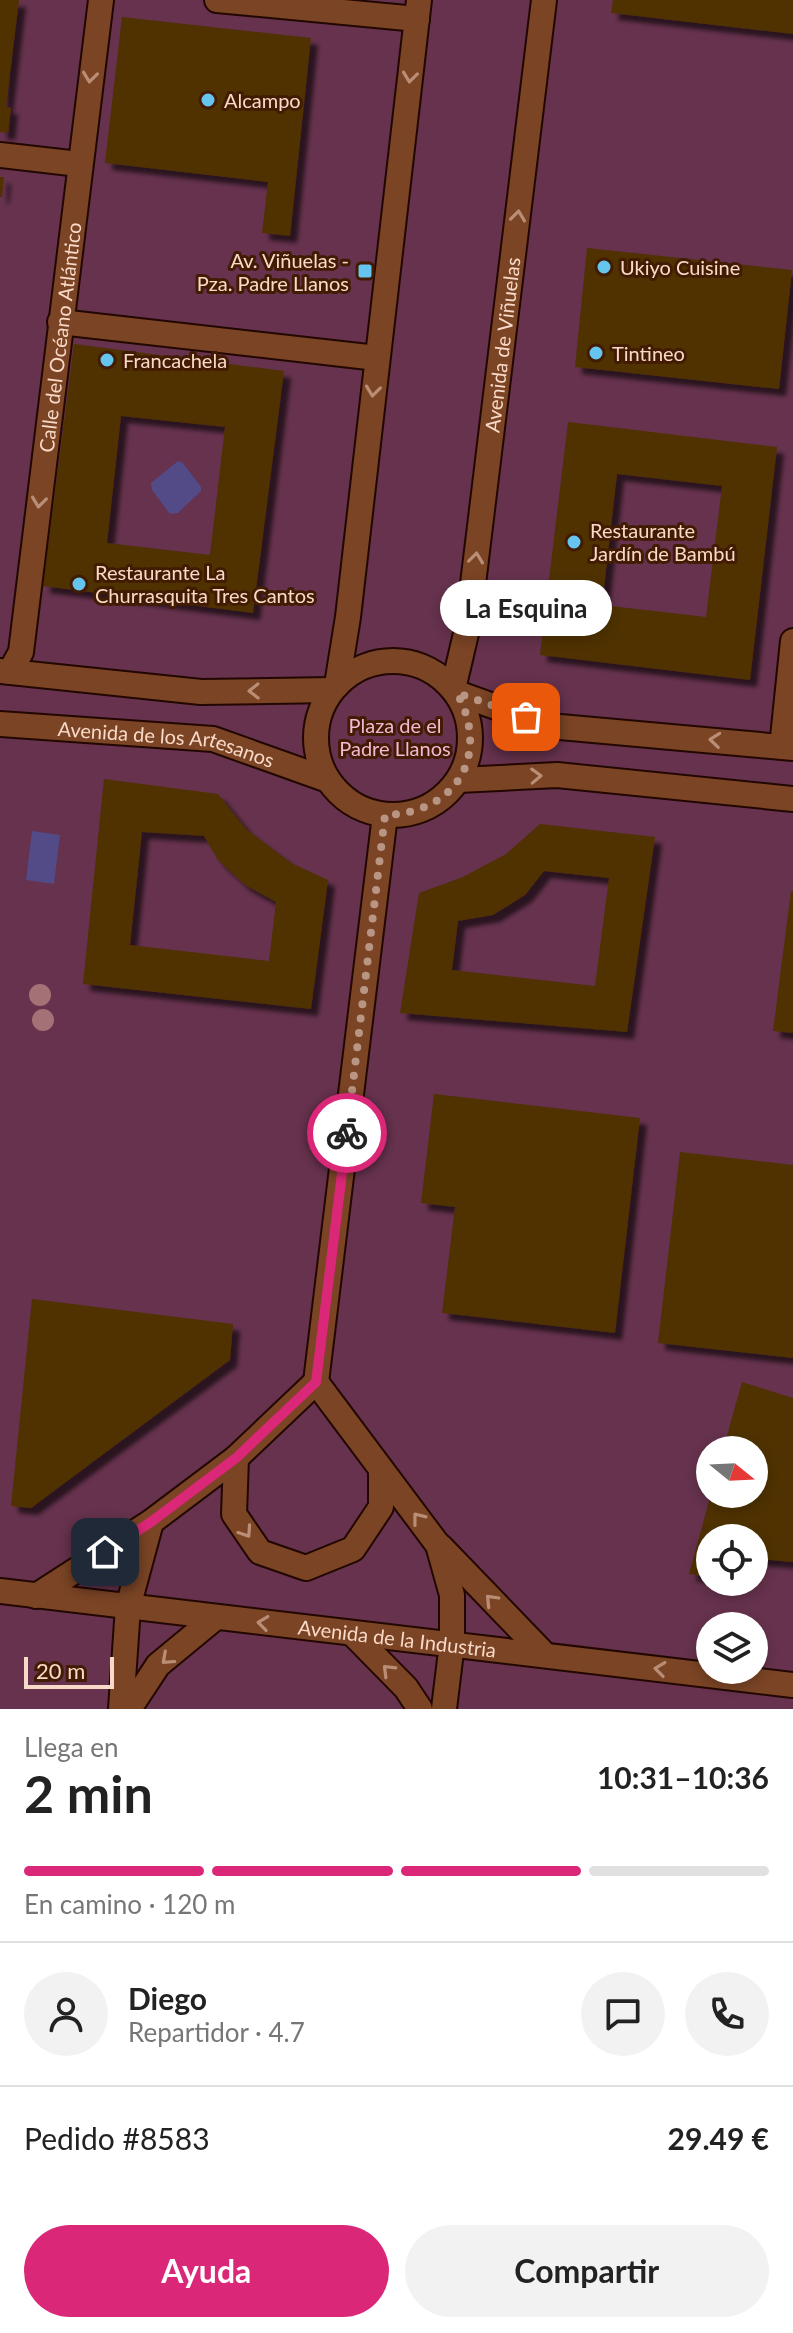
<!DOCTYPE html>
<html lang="es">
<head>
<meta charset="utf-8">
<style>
  :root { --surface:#fff; --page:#f2f2f2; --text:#222; --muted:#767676; --line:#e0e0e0; --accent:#db2777 }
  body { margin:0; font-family:Lato,sans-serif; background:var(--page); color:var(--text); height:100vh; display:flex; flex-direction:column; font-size:30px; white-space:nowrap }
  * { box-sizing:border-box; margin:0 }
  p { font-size:26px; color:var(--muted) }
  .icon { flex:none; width:44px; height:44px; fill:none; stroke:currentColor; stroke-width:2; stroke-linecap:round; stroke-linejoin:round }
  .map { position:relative; height:1709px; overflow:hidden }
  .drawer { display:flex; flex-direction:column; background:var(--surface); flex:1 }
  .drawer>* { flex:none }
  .needle { width:52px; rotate:108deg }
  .tools { position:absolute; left:696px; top:1436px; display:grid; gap:16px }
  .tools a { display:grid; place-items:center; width:72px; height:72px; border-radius:50%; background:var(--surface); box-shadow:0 4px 12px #0003; font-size:40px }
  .scale { position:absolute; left:24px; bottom:20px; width:90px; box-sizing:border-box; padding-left:8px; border:4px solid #f9d9c8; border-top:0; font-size:22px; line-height:28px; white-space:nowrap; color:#f9d9c8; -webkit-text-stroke:6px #421b03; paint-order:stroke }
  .pin { position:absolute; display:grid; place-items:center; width:68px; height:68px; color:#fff; margin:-34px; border-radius:16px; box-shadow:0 4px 12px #0006 }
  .courier { position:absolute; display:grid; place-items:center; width:80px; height:80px; margin:-40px; border:6px solid #db2777; border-radius:50%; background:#fff; color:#222; box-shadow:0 2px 10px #0007 }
  .bubble { position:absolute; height:56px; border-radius:28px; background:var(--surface); box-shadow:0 4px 12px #0003; font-size:26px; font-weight:700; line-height:56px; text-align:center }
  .headline em { font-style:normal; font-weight:700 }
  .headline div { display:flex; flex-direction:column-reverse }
  .headline { display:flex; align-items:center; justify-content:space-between; height:136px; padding:0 24px }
  h1 { font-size:52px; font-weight:700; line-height:60px }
  .bar { display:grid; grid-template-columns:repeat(4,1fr); gap:12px 8px; align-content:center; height:96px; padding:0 24px }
  .bar i { height:10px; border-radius:6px; background:var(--line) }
  .bar .on { background:var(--accent) }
  .bar p { grid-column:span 4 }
  .line { display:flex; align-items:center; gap:20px; padding:0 24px; border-top:2px solid var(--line) }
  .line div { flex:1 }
  .round { display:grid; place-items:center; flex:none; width:84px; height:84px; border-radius:42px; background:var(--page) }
  .cta { display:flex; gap:16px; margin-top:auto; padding:16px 24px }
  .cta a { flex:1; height:92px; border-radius:48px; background:var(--accent); color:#fff; font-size:32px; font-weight:700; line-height:92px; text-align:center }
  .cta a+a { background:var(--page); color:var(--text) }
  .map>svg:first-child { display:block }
  .green { fill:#66324d; fill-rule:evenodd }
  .water { fill:#534a88 }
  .building { fill:#4f3006; fill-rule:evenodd; filter:url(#shadow) }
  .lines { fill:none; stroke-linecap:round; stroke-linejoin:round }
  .minor-casing { stroke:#220700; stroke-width:28 }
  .minor { stroke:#7a4425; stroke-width:24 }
  .tree { fill:#a47176 }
  .oneway { stroke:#ba8e76 }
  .done { stroke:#b99683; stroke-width:8; stroke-dasharray:0 14.4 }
  .route { stroke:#db2777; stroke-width:10 }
  .poi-dot { fill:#65c5ee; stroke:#421b03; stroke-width:3 }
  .labels { text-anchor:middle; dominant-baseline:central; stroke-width:6; stroke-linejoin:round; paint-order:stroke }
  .poi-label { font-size:20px; fill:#f9d9c8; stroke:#421b03; text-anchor:start }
  .street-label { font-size:20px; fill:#f9d9c8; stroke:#421b03 }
  .park-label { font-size:20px; fill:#f4b8d4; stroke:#421b03 }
</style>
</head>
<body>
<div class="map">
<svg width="793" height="1709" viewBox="0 0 793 1709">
  <defs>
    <filter id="shadow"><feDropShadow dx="7" dy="7" stdDeviation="2" flood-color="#0009"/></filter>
  </defs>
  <rect width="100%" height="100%" fill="#421b03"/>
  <path class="green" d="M0,0h793v1709h-793zM710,1450h44v44h-44zM710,1538h44v44h-44zM710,1626h44v44h-44z"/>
  <g class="water">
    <polygon points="178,461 183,463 201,487 201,491 178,513 170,514 152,490 151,483"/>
    <polygon points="32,831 60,835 54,884 26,880"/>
  </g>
  <g class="building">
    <polygon points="0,0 19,0 6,107 11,108 8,133 0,132"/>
    <polygon points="613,0 793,0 793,34 611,13"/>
    <polygon points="122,17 311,38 290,236 262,233 268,182 105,163"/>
    <polygon points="0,177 4,177 2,197 0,197"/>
    <polygon points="587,248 792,270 779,389 575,367"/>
    <path d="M74,344l210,27 -31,242 -210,-27zM121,416l104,11 -15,128 -103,-12z"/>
    <path d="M568,422l209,25 -27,233 -210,-25zM617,474l105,12 -16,131 -104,-12z"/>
    <path d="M104,779l114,15 28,35 45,34 37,17 -17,129 -228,-25zM142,832l62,4 14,24 27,25 31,17 -7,59 -139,-16z"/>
    <path d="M540,824l115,13 -28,195 -227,-19 19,-120 44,-16 43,-23zM544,871l65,7 -14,108 -143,-16 6,-49 35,-6 32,-20z"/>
    <polygon points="791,891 793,891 793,1033 773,1031"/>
    <polygon points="434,1094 640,1118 615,1333 442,1313 455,1207 421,1203"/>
    <polygon points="680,1152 793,1165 793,1358 658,1343"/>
    <polygon points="32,1299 233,1324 230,1360 31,1508 11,1506"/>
    <polygon points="742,1382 793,1398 793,1562 758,1559 754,1569 754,1538 710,1538 710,1577 689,1574 711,1494 754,1494 754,1450 723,1450"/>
  </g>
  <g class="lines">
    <defs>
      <g id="minor">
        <polyline points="217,0 417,19"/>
        <polyline points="0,155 79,164"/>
        <polyline points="60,322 377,358"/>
        <circle cx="393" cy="738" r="77"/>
        <polyline points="0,671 201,692 332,690"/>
        <path id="s1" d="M10,672l11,-20 80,-652"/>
        <polyline points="337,685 348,617 419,0"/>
        <path id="s2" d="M453,689l15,-64 76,-625"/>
        <polyline points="457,693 549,726 793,748"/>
        <path id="s3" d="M0,724l213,15 115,41"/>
        <polyline points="782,747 793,641"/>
        <polyline points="459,780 557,775 793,799"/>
        <polyline points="316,1382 385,815"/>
        <polyline points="316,1382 438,1545 452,1595 452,1643 444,1709"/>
        <polyline points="236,1458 234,1514 260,1552 306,1568 353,1549 381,1507 381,1471"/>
        <polyline points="441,1547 545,1655"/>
        <path id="s4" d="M0,1591l793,94"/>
        <polyline points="36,1596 151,1522"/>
        <polyline points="352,1633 406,1688 420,1709"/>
        <polyline points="121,1709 128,1607 151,1522 236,1458 316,1382"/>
        <polyline points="129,1709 158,1665 215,1618"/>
      </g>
    </defs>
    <use href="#minor" class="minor-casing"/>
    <use href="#minor" class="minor"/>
  </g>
  <g class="tree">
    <circle cx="40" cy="995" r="11"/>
    <circle cx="43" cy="1020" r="11"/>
  </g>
  <defs><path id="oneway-chevron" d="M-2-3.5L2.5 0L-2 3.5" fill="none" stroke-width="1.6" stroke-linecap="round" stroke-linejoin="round" transform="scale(2)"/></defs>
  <g class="oneway">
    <use href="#oneway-chevron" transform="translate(90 77) rotate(97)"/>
    <use href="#oneway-chevron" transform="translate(410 77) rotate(97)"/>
    <use href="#oneway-chevron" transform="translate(518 216) rotate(-83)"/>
    <use href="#oneway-chevron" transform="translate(373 391) rotate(97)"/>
    <use href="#oneway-chevron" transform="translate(39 502) rotate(97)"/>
    <use href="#oneway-chevron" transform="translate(476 558) rotate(-83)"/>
    <use href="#oneway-chevron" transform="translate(254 691) rotate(179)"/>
    <use href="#oneway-chevron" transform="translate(715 740) rotate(-174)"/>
    <use href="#oneway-chevron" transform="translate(536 776) rotate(-2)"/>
    <use href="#oneway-chevron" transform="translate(418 1518) rotate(-128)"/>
    <use href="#oneway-chevron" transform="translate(246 1532) rotate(56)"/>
    <use href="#oneway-chevron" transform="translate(491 1600) rotate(-134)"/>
    <use href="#oneway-chevron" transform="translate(263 1623) rotate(-173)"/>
    <use href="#oneway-chevron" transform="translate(167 1659) rotate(138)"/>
    <use href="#oneway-chevron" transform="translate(660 1669) rotate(-173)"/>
    <use href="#oneway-chevron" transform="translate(388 1670) rotate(-135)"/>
  </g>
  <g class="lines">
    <path class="done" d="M347,1133l38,-318c71,-2 106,-59 72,-122l69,24"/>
    <polyline class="route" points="105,1552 151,1522 236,1458 316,1382 347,1133"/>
  </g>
  <g class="poi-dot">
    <circle cx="208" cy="100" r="8"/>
    <circle cx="604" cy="267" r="8"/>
    <rect x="357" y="263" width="16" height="16" rx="4"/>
    <circle cx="596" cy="353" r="8"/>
    <circle cx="107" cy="360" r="8"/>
    <circle cx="574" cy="542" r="8"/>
    <circle cx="79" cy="584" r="8"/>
  </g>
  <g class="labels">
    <g class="poi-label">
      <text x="224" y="100">Alcampo</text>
      <text x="349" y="260" text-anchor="end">Av. Viñuelas -<tspan x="349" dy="23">Pza. Padre Llanos</tspan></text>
      <text x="620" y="267">Ukiyo Cuisine</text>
      <text x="612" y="353">Tintineo</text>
      <text x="123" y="360">Francachela</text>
      <text x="590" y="530">Restaurante<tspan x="590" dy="23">Jardín de Bambú</tspan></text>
      <text x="95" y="572">Restaurante La<tspan x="95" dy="23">Churrasquita Tres Cantos</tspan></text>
    </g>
    <g class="street-label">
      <text stroke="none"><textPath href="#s1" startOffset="340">Calle del Océano Atlántico</textPath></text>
      <text stroke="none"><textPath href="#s2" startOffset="348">Avenida de Viñuelas</textPath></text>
      <text stroke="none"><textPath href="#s3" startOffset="168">Avenida de los Artesanos</textPath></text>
      <text stroke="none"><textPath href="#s4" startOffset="400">Avenida de la Industria</textPath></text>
    </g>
    <g class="park-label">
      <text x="395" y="725">Plaza de el<tspan x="395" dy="23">Padre Llanos</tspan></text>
    </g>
  </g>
</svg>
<div class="tools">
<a><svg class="needle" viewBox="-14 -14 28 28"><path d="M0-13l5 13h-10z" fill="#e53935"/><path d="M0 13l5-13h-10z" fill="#767676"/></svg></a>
<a><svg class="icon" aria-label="locate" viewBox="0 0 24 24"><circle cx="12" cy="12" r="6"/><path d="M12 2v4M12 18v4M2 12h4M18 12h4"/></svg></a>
<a><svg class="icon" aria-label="layers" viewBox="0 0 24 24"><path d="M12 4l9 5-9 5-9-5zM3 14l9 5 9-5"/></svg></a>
</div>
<div class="scale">20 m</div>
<div class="pin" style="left:526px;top:717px;background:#ea580c"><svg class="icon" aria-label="bag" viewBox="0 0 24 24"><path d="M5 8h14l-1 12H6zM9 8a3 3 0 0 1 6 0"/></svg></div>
<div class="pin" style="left:105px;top:1552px;background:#1f2937"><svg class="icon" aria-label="home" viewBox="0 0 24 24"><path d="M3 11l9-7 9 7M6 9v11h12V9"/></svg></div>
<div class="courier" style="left:347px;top:1133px"><svg class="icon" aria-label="bike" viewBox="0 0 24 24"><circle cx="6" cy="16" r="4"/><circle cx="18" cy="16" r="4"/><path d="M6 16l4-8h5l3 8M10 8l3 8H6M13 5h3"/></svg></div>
<div class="bubble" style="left:440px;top:580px;width:172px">La Esquina</div>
</div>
<section class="drawer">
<div class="headline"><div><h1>2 min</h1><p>Llega en</p></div><em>10:31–10:36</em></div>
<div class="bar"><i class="on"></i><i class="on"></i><i class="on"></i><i></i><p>En camino · 120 m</p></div>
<div class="line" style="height:144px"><a class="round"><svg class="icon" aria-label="person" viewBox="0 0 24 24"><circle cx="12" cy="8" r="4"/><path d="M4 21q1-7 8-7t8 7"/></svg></a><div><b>Diego</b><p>Repartidor · 4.7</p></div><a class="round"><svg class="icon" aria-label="chat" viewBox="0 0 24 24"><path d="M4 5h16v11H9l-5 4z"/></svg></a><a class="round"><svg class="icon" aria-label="phone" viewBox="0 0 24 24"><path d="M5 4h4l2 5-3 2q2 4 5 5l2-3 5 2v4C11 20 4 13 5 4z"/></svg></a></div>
<div class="line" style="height:104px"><div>Pedido #8583</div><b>29.49 €</b></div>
<div class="cta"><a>Ayuda</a><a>Compartir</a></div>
</section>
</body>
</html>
